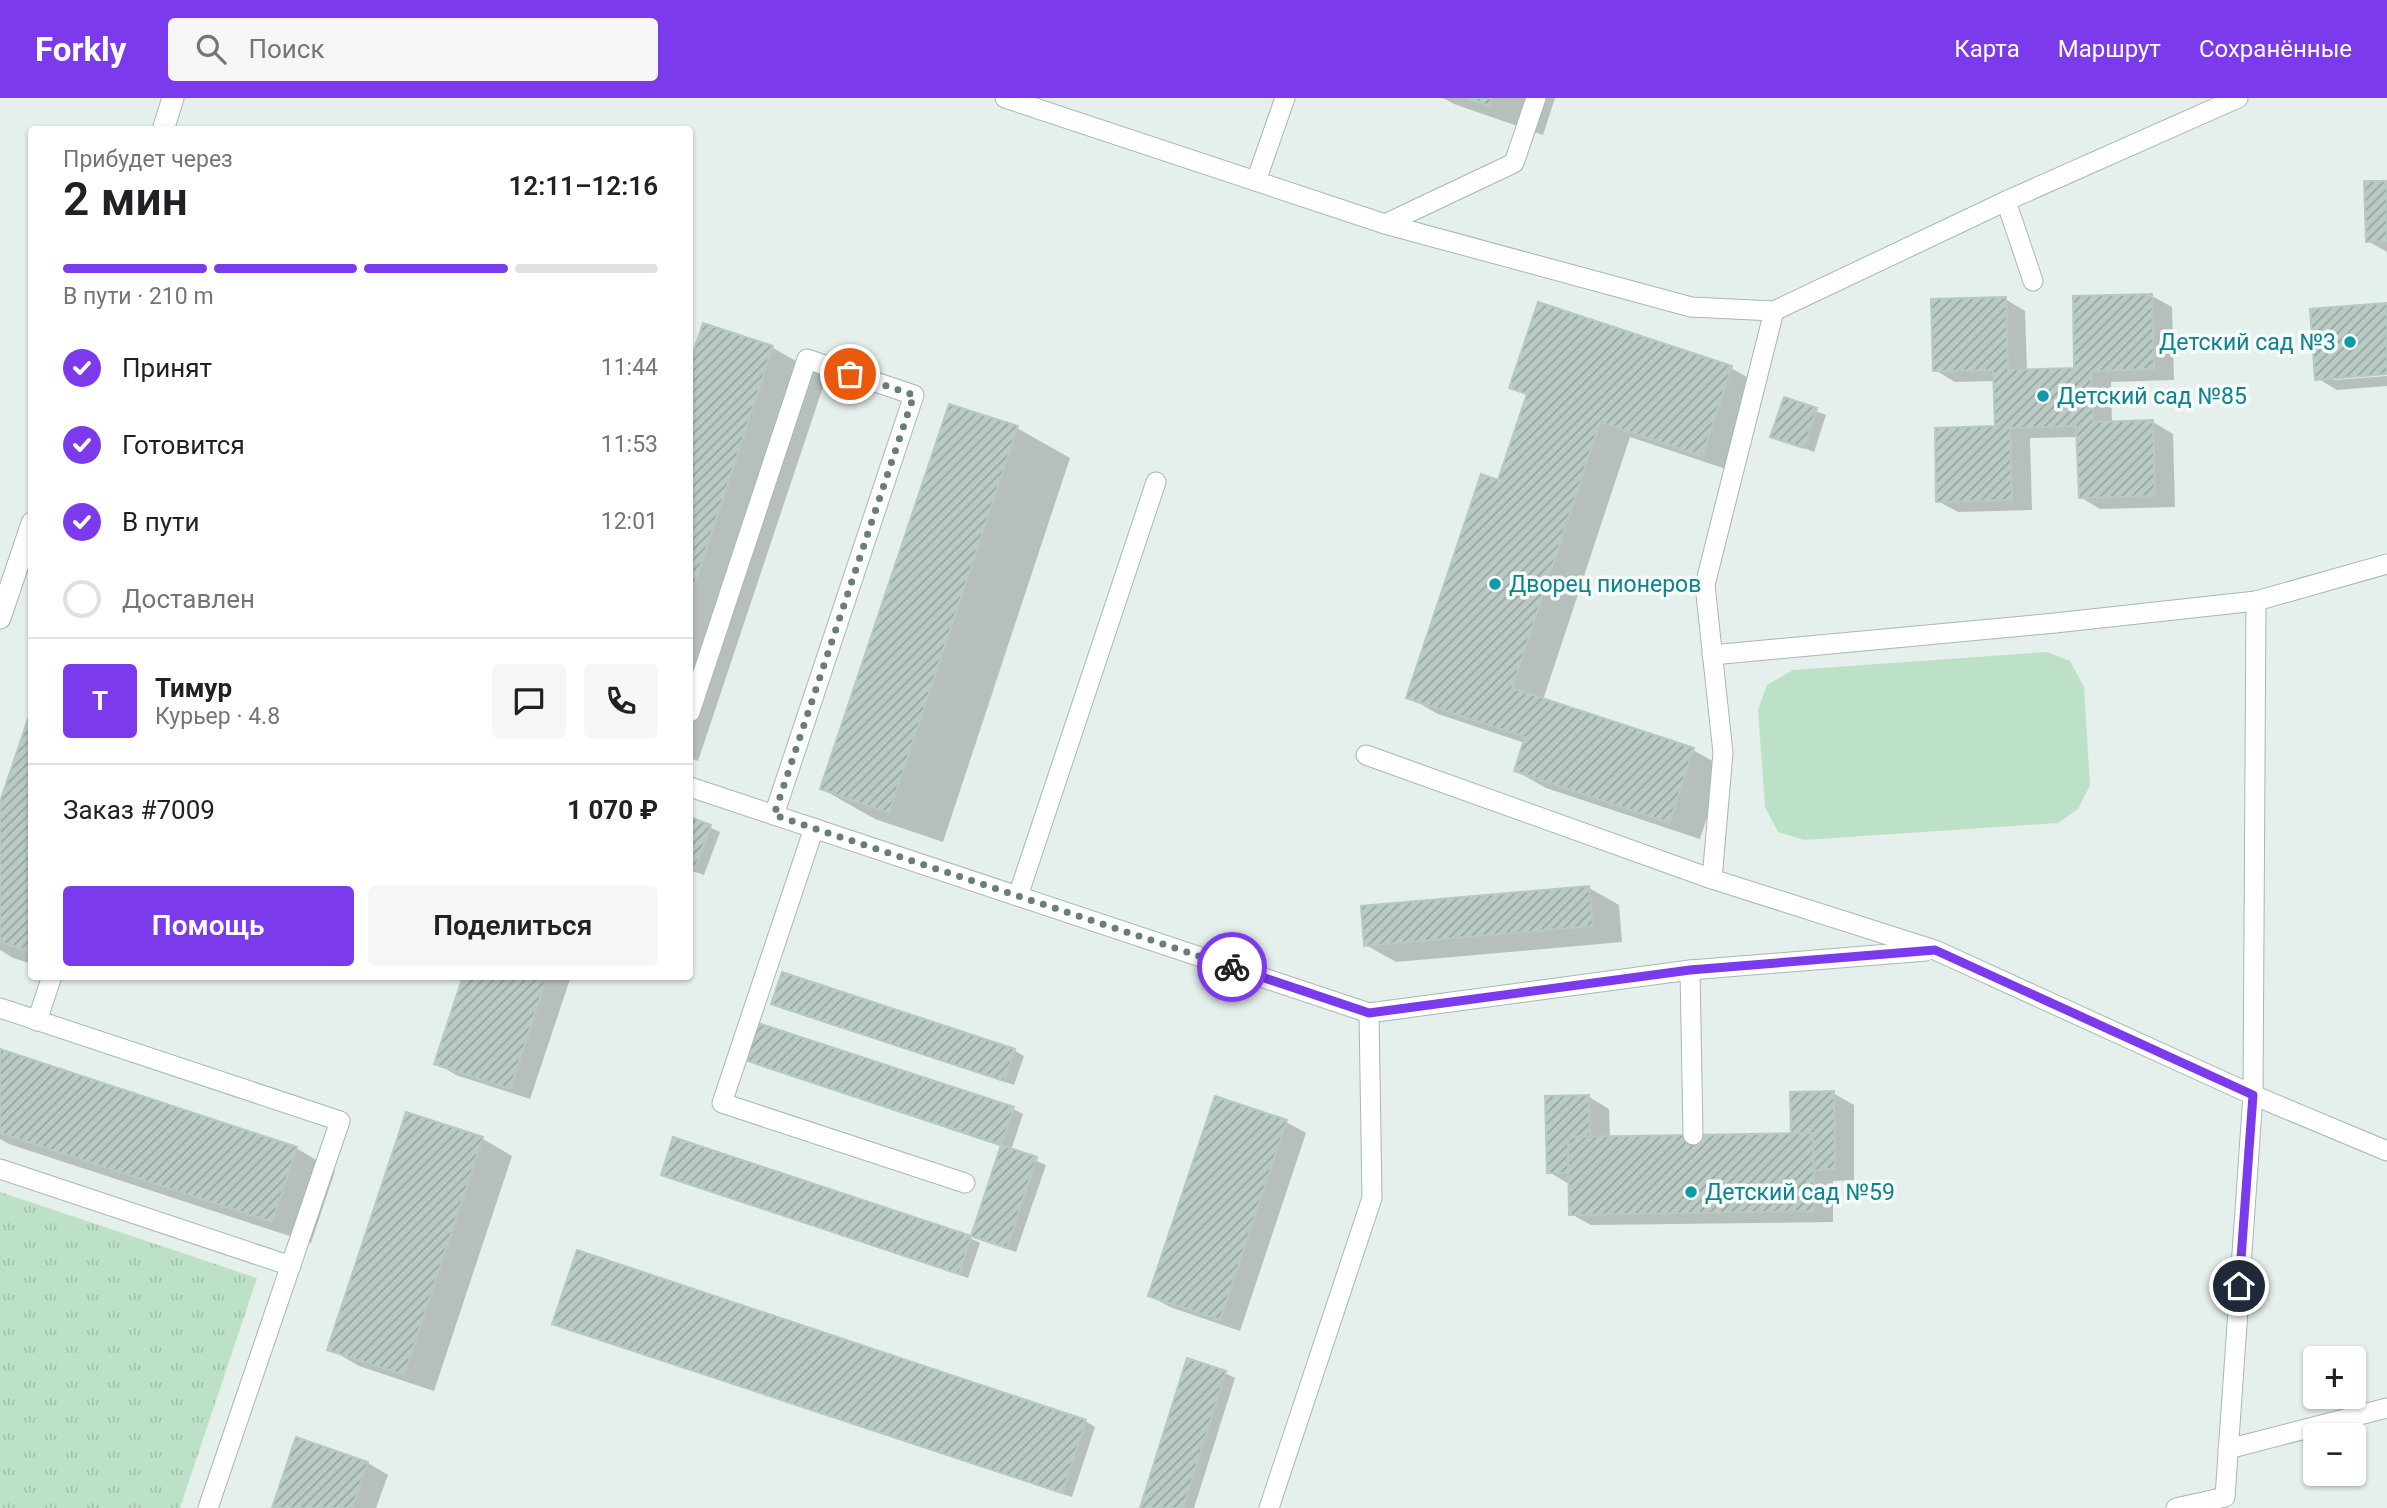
<!DOCTYPE html>
<html lang="ru">
<head>
<meta charset="utf-8">
<style>
  :root { --surface:#fff; --page:#f6f6f6; --text:#202124; --muted:#757577; --line:#e0e0e0; --accent:#7c3aed }
  body { margin:0; font-family:Roboto,sans-serif; background:var(--page); color:var(--text); height:100vh; display:flex; flex-direction:column; font-size:26px; white-space:nowrap }
  * { box-sizing:border-box; margin:0 }
  p { font-size:23px; color:var(--muted) }
  .icon { flex:none; width:38px; height:38px; fill:none; stroke:currentColor; stroke-width:2; stroke-linecap:round; stroke-linejoin:round }
  .map { position:relative; flex:1; overflow:hidden }
  .panel { position:absolute; left:28px; top:28px; width:665px; height:854px; display:flex; flex-direction:column; background:var(--surface); border-radius:7px; box-shadow:0 2px 5px #0004 }
  .panel>* { flex:none }
  .fabs { position:absolute; left:2303px; top:1248px; display:grid; gap:14px }
  .fabs a { display:grid; place-items:center; width:63px; height:63px; border-radius:7px; background:var(--surface); box-shadow:0 2px 5px #0004; font-size:35px }
  .pin { position:absolute; display:grid; place-items:center; width:60px; height:60px; color:#fff; margin:-30px; border:4px solid #fff; border-radius:50%; box-shadow:0 2px 7px #0007 }
  .courier { position:absolute; display:grid; place-items:center; width:70px; height:70px; margin:-35px; border:5px solid #7c3aed; border-radius:50%; background:#fff; color:#222; box-shadow:0 2px 9px #0007 }
  .overview em { font-style:normal; font-weight:600 }
  .overview div { display:flex; flex-direction:column-reverse }
  .overview { display:flex; align-items:center; justify-content:space-between; height:119px; padding:0 35px }
  h1 { font-size:46px; font-weight:600; line-height:52px }
  .bar { display:grid; grid-template-columns:repeat(4,1fr); gap:10px 7px; align-content:center; height:84px; padding:0 35px }
  .bar i { height:9px; border-radius:5px; background:var(--line) }
  .bar .current { background:var(--accent) }
  .bar p { grid-column:span 4 }
  .line { display:flex; align-items:center; gap:18px; padding:0 35px; border-top:2px solid var(--line) }
  .line div { flex:1 }
  .round { display:grid; place-items:center; flex:none; width:74px; height:74px; border-radius:7px; background:var(--page) }
  ol { padding:0 35px; list-style:none }
  li { display:flex; align-items:center; gap:21px; height:77px }
  li p { margin-inline-start:auto }
  li .icon { padding:7px; border-radius:50%; background:var(--accent); color:#fff; stroke-width:4 }
  li:last-child { color:var(--muted) }
  li i { width:38px; height:38px; border:4px solid var(--line); border-radius:50% }
  .cta { display:flex; gap:14px; margin-top:auto; padding:14px 35px }
  .cta a { flex:1; height:80px; border-radius:7px; background:var(--accent); color:#fff; font-size:28px; font-weight:600; line-height:80px; text-align:center }
  .cta a+a { background:var(--page); color:var(--text) }
  header { display:flex; align-items:center; gap:42px; box-sizing:border-box; height:98px; padding:0 35px; background:var(--accent); color:#fff }
  header strong { font-size:33px }
  nav { display:flex; gap:38px; margin-inline-start:auto; font-size:24px }
  .search { width:490px; height:63px; background:var(--page); display:flex; align-items:center; gap:18px; box-sizing:border-box; padding:0 24px; border-radius:7px; color:var(--muted); font-size:26px }
  .map>svg:first-child { display:block }
  .grass { fill:url(#grass-tufts) }
  .garden { fill:#bde1c7 }
  .shadow { fill:#0003 }
  .building { fill:url(#building-hatch); stroke:#b7cac2; stroke-width:2 }
  .lines { fill:none; stroke-linecap:round; stroke-linejoin:round }
  .lane-casing { stroke:#a7b8b2; stroke-width:21 }
  .street-casing { stroke:#a7b8b2; stroke-width:23 }
  .lane { stroke:#fff; stroke-width:19 }
  .street { stroke:#fff; stroke-width:21 }
  .done { stroke:#667f78; stroke-width:7; stroke-dasharray:0 12.6 }
  .route { stroke:#7c3aed; stroke-width:9 }
  .culture-dot { fill:#0f9aa8; stroke:#f6fbf9; stroke-width:2.5 }
  .labels { text-anchor:middle; dominant-baseline:central; stroke-width:7; stroke-linejoin:round; paint-order:stroke }
  .culture-label { font-size:23px; fill:#0d838f; stroke:#f6fbf9; text-anchor:start }
</style>
</head>
<body>
<header>
<strong>Forkly</strong>
<div class="search"><svg class="icon" aria-label="search" viewBox="0 0 24 24"><circle cx="10" cy="10" r="6"/><path d="M15 15l6 6"/></svg>Поиск</div>
<nav><a>Карта</a><a>Маршрут</a><a>Сохранённые</a></nav>
</header>
<div class="map">
<svg width="2387" height="1410" viewBox="0 0 2387 1410">
  <defs>
    <pattern id="grass-tufts" width="24" height="20" patternUnits="userSpaceOnUse" patternTransform="scale(1.75)"><rect width="24" height="20" fill="#bde1c7"/><path d="M3 7l-1-3M5 7V3M7 7l1-3M15 17l-1-3M17 17v-4M19 17l1-3" fill="none" stroke="#a2c2ac"/></pattern>
    <pattern id="building-hatch" width="6" height="6" patternUnits="userSpaceOnUse" patternTransform="scale(1.75)"><rect width="6" height="6" fill="#bacac4"/><path d="M-1 1l2-2M0 6l6-6M5 7l2-2" fill="none" stroke="#97a6a0"/></pattern>
  </defs>
  <rect width="100%" height="100%" fill="#e5efeb"/>
  <polygon class="grass" points="0,1094 257,1180 180,1410 0,1410"/>
  <polygon class="garden" points="2047,554 2070,563 2084,589 2090,687 2078,711 2058,725 1804,742 1778,734 1765,709 1758,612 1767,587 1793,572"/>
  <g class="shadow">
    <polygon points="1443,0 1555,0 1543,37 1454,6"/>
    <polygon points="2387,85 2387,154 2368,143"/>
    <polygon points="2152,198 2172,209 2174,282 2111,284 2112,325 2153,324 2173,336 2175,409 2100,411 2080,399 2079,339 2030,340 2032,412 1958,414 1938,403 1997,330 1995,283 1955,284 1935,272 2005,201 2025,213 2027,273 2076,272"/>
    <polygon points="2387,207 2387,274 2334,278 2334,282 2387,278 2387,288 2337,292 2317,280"/>
    <polygon points="704,227 773,250 826,280 698,663 690,660 690,269"/>
    <polygon points="1731,270 1761,287 1732,373 1630,339 1543,602 1693,652 1723,669 1700,741 1546,690 1516,673 1525,645 1438,616 1408,599 1500,385 1528,298 1511,289"/>
    <polygon points="1785,301 1826,317 1814,354 1773,338"/>
    <polygon points="950,308 1017,330 1070,360 943,744 875,721 822,691"/>
    <polygon points="32,615 32,866 13,860 0,852 0,709"/>
    <polygon points="690,721 720,734 704,777 690,772"/>
    <polygon points="1589,790 1619,807 1622,844 1396,864 1366,847"/>
    <polygon points="464,878 571,878 530,1001 456,977 436,965"/>
    <polygon points="773,905 1014,952 1024,958 1014,987 783,911"/>
    <polygon points="0,953 296,1050 335,1073 311,1145 9,1046 0,1041"/>
    <polygon points="748,961 1013,1011 1023,1016 1011,1052 1046,1067 1016,1154 982,1143 973,1137 1003,1049 757,967"/>
    <polygon points="1833,995 1854,1007 1854,1082 1833,1083 1833,1124 1591,1127 1571,1116 1569,1086 1549,1074 1589,999 1609,1011 1610,1040 1792,1037 1792,996"/>
    <polygon points="407,1016 483,1041 512,1058 434,1293 359,1268 330,1251"/>
    <polygon points="1286,1024 1306,1035 1240,1233 1170,1209 1150,1198"/>
    <polygon points="663,1076 970,1140 980,1145 968,1180 672,1081"/>
    <polygon points="555,1225 1085,1323 1095,1329 1072,1399 564,1230"/>
    <polygon points="1225,1275 1235,1280 1194,1410 1141,1410"/>
    <polygon points="298,1341 368,1365 388,1377 376,1410 273,1410"/>
  </g>
  <g class="building">
    <polygon points="1467,0 1492,0 1489,8"/>
    <polygon points="2364,83 2387,83 2387,143 2366,144"/>
    <polygon points="2152,196 2154,271 2091,273 2093,324 2153,322 2155,398 2079,400 2076,328 2010,330 2012,402 1936,404 1935,330 1995,328 1993,272 1933,273 1931,201 2006,199 2008,272 2074,270 2073,198"/>
    <polygon points="1538,204 1732,268 1702,358 1600,324 1512,590 1694,650 1669,725 1514,673 1525,639 1406,600 1481,376 1498,382 1527,296 1509,290"/>
    <polygon points="2387,205 2387,276 2315,282 2310,211"/>
    <polygon points="703,225 773,248 690,500 690,264"/>
    <polygon points="1784,299 1817,310 1804,350 1770,339"/>
    <polygon points="949,306 1018,328 889,715 820,691"/>
    <polygon points="32,609 32,845 29,853 0,844 0,704"/>
    <polygon points="690,719 711,727 694,773 690,771"/>
    <polygon points="1589,788 1593,828 1364,848 1361,808"/>
    <polygon points="782,874 1015,951 1004,983 771,906"/>
    <polygon points="463,878 547,878 510,991 434,966"/>
    <polygon points="758,925 1014,1009 1001,1047 745,962"/>
    <polygon points="0,951 297,1049 272,1124 0,1035"/>
    <polygon points="1834,993 1835,1071 1813,1072 1813,1035 1791,1035 1790,994"/>
    <polygon points="1589,997 1590,1038 1568,1039 1569,1075 1547,1075 1545,998"/>
    <polygon points="1215,998 1287,1022 1220,1222 1148,1198"/>
    <polygon points="406,1014 483,1039 404,1277 327,1252"/>
    <polygon points="1813,1035 1814,1113 1569,1117 1568,1039"/>
    <polygon points="673,1039 971,1138 959,1176 661,1077"/>
    <polygon points="1001,1047 1037,1059 1007,1150 971,1138"/>
    <polygon points="577,1152 1086,1322 1062,1395 552,1226"/>
    <polygon points="1187,1260 1226,1273 1183,1410 1140,1410"/>
    <polygon points="296,1339 368,1364 352,1410 272,1410"/>
  </g>
  <g class="lines">
    <defs>
      <g id="lane">
        <polyline points="1005,0 1385,126 1691,209 1774,213 2006,103 2238,0"/>
        <polyline points="1256,83 1285,0"/>
        <polyline points="2006,103 2033,183"/>
        <polyline points="1385,126 1514,65 1536,0"/>
        <polyline points="2256,503 2387,466"/>
        <polyline points="1712,557 2055,525 2256,503 2253,997 2387,1053"/>
        <polyline points="690,614 807,261 914,297 774,717"/>
        <polyline points="1366,657 1712,781 1935,852 2253,997 2225,1399 2176,1410"/>
        <polyline points="690,689 1369,915 1690,872 1926,853"/>
        <polyline points="814,730 722,1005 965,1085"/>
        <polyline points="1712,781 1723,655 1705,487 1774,213"/>
        <polyline points="1018,798 1156,384"/>
        <polyline points="1690,872 1693,1037"/>
        <polyline points="0,910 340,1023 208,1410"/>
        <polyline points="37,923 52,878"/>
        <polyline points="0,1071 291,1168"/>
        <polyline points="2228,1351 2387,1310"/>
        <polyline points="1269,1410 1372,1100 1369,915"/>
      </g>
      <g id="street">
        <polyline points="163,32 173,0"/>
        <polyline points="0,520 32,425"/>
      </g>
    </defs>
    <use href="#lane" class="lane-casing"/>
    <use href="#street" class="street-casing"/>
    <use href="#lane" class="lane"/>
    <use href="#street" class="street"/>
  </g>
  <g class="lines">
    <polyline class="done" points="850,276 914,297 774,717 1232,869"/>
    <polyline class="route" points="1232,869 1369,915 1690,872 1935,852 2253,997 2239,1188"/>
  </g>
  <g class="culture-dot">
    <circle cx="2350" cy="244" r="7"/>
    <circle cx="2043" cy="298" r="7"/>
    <circle cx="1495" cy="486" r="7"/>
    <circle cx="1691" cy="1094" r="7"/>
  </g>
  <g class="labels">
    <g class="culture-label">
      <text x="2336" y="244" text-anchor="end">Детский сад №3</text>
      <text x="2057" y="298">Детский сад №85</text>
      <text x="1509" y="486">Дворец пионеров</text>
      <text x="1705" y="1094">Детский сад №59</text>
    </g>
  </g>
</svg>
<div class="fabs">
<a>+</a>
<a>−</a>
</div>
<div class="pin" style="left:850px;top:276px;background:#ea580c"><svg class="icon" aria-label="bag" viewBox="0 0 24 24"><path d="M5 8h14l-1 12H6zM9 8a3 3 0 0 1 6 0"/></svg></div>
<div class="pin" style="left:2239px;top:1188px;background:#1f2937"><svg class="icon" aria-label="home" viewBox="0 0 24 24"><path d="M3 11l9-7 9 7M6 9v11h12V9"/></svg></div>
<div class="courier" style="left:1232px;top:869px"><svg class="icon" aria-label="bike" viewBox="0 0 24 24"><circle cx="6" cy="16" r="4"/><circle cx="18" cy="16" r="4"/><path d="M6 16l4-8h5l3 8M10 8l3 8H6M13 5h3"/></svg></div>
<section class="panel">
<div class="overview"><div><h1>2 мин</h1><p>Прибудет через</p></div><em>12:11–12:16</em></div>
<div class="bar"><i class="current"></i><i class="current"></i><i class="current"></i><i></i><p>В пути · 210 m</p></div>
<ol>
<li><svg class="icon" aria-label="check" viewBox="0 0 24 24"><path d="M5 12l5 5 9-10"/></svg>Принят<p>11:44</p></li>
<li><svg class="icon" aria-label="check" viewBox="0 0 24 24"><path d="M5 12l5 5 9-10"/></svg>Готовится<p>11:53</p></li>
<li><svg class="icon" aria-label="check" viewBox="0 0 24 24"><path d="M5 12l5 5 9-10"/></svg>В пути<p>12:01</p></li>
<li><i></i>Доставлен</li>
</ol>
<div class="line" style="height:126px"><b class="round" style="background:var(--accent);color:#fff">Т</b><div><b>Тимур</b><p>Курьер · 4.8</p></div><a class="round"><svg class="icon" aria-label="chat" viewBox="0 0 24 24"><path d="M4 5h16v11H9l-5 4z"/></svg></a><a class="round"><svg class="icon" aria-label="phone" viewBox="0 0 24 24"><path d="M5 4h4l2 5-3 2q2 4 5 5l2-3 5 2v4C11 20 4 13 5 4z"/></svg></a></div>
<div class="line" style="height:91px"><div>Заказ #7009</div><b>1 070 ₽</b></div>
<div class="cta"><a>Помощь</a><a>Поделиться</a></div>
</section>
</div>
</body>
</html>
